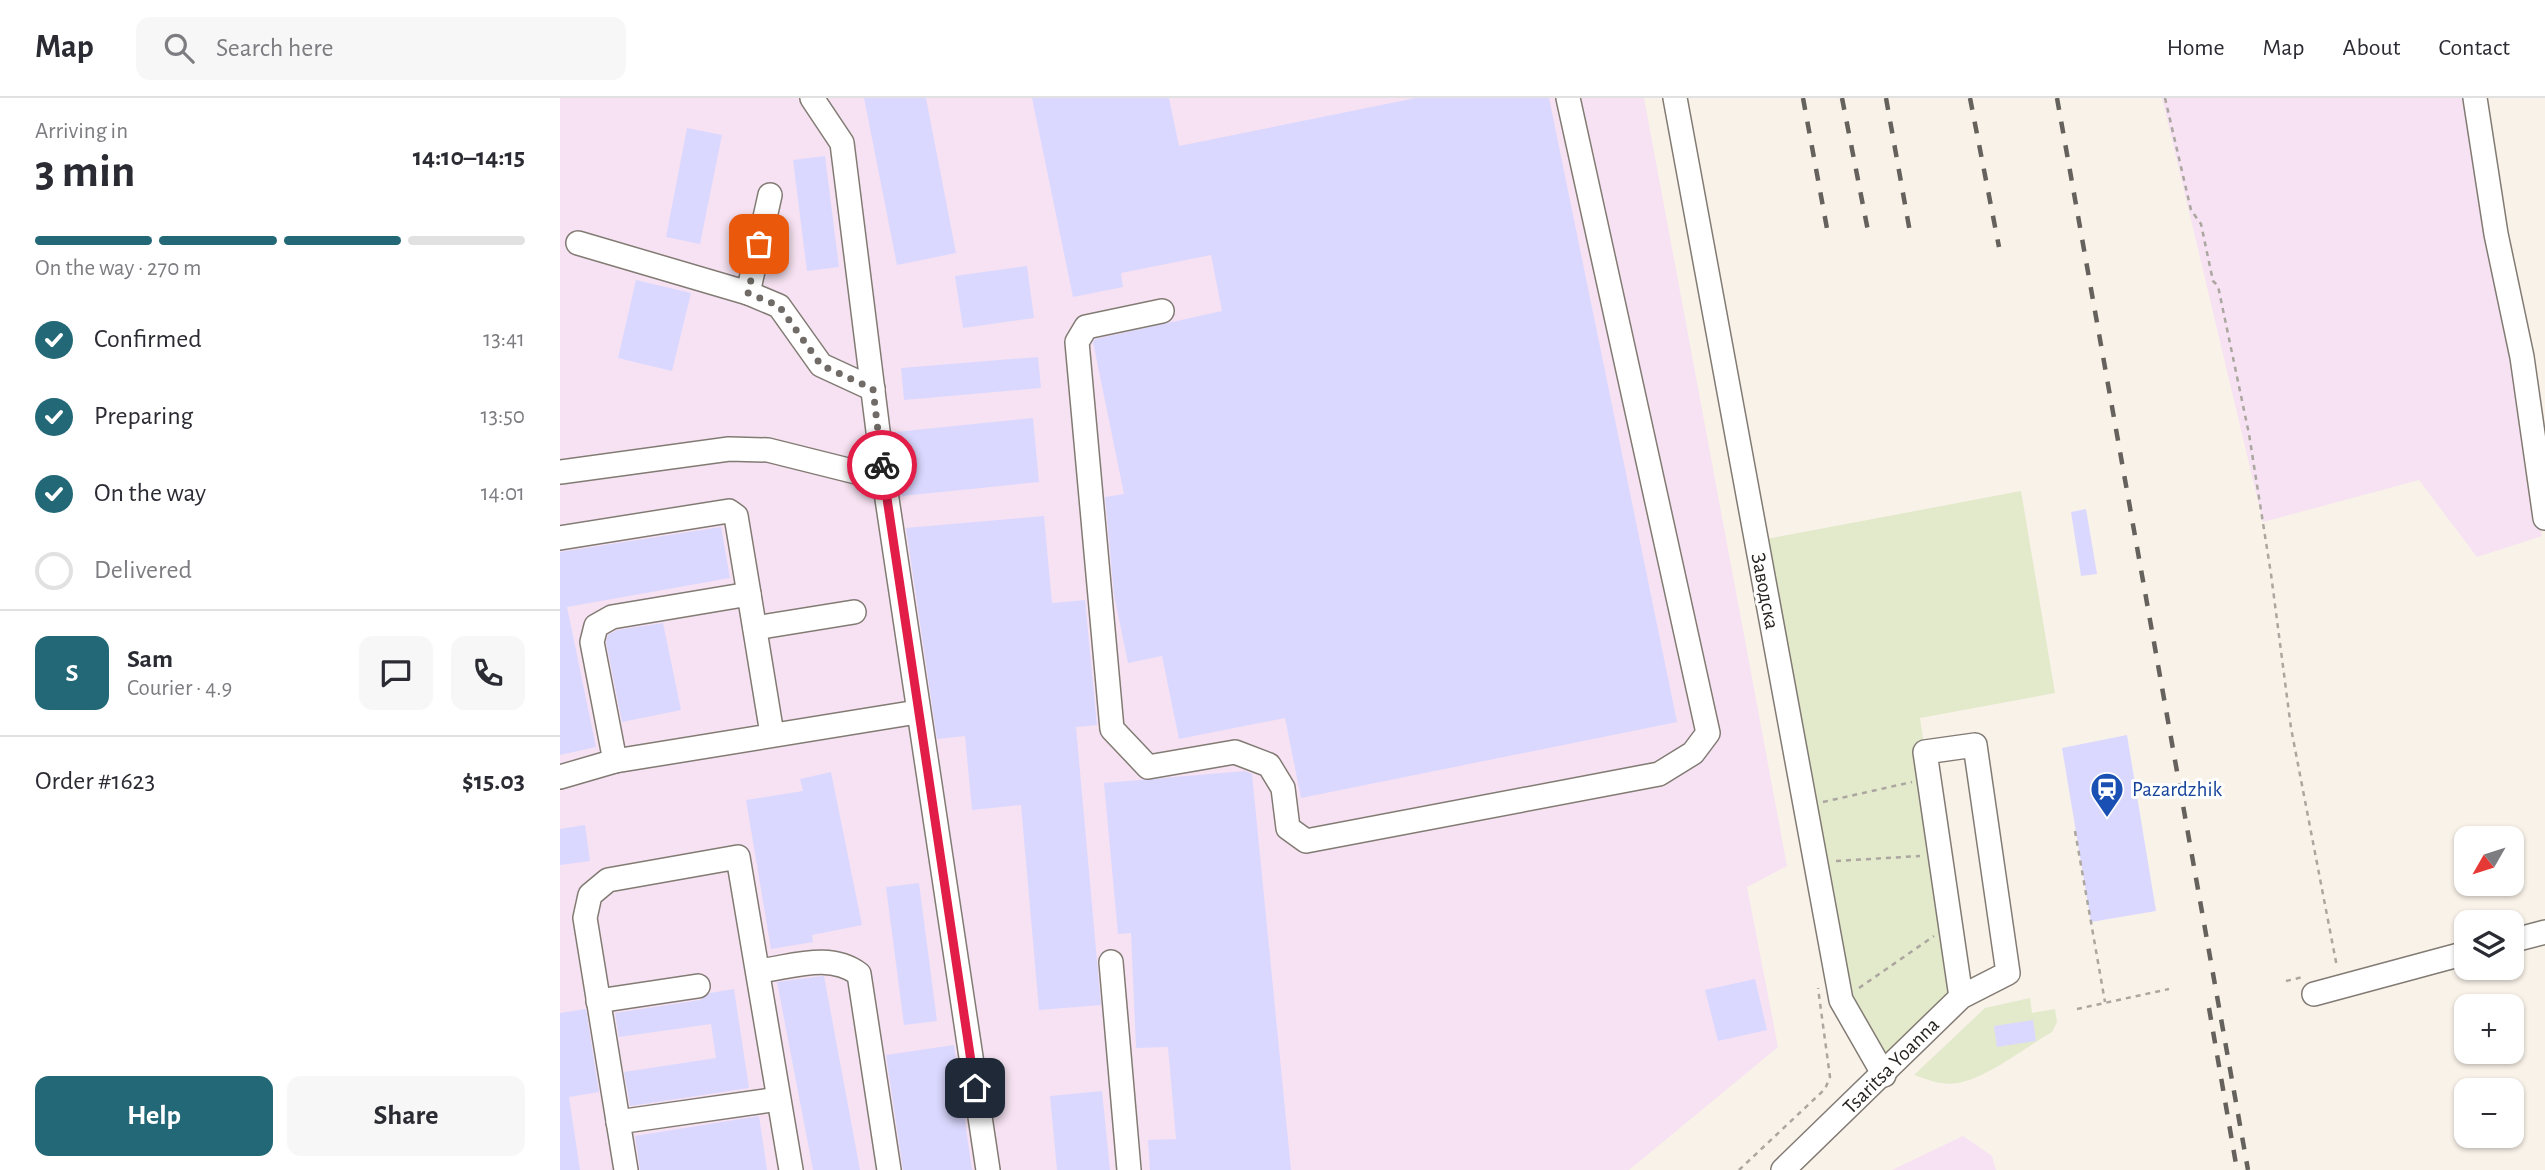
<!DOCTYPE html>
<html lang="en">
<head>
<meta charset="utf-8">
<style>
  :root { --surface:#fff; --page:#f7f7f7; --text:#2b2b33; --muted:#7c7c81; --line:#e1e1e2; --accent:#226877 }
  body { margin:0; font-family:"Alegreya Sans",sans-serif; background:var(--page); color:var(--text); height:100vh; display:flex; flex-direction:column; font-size:26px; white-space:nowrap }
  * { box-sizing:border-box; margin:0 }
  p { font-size:23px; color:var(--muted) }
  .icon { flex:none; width:38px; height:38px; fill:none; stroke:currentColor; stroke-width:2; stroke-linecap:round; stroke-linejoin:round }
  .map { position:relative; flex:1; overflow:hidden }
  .side { display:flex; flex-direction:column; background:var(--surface); width:560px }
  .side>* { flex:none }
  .needle { width:46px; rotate:231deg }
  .buttons { position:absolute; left:1894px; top:728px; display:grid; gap:14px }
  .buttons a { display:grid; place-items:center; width:70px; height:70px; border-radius:14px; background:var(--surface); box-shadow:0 2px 5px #0004; font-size:35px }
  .pin { position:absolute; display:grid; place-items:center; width:60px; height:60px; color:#fff; margin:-30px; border-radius:14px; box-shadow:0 4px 10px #0006 }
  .courier { position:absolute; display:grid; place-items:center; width:70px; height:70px; margin:-35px; border:5px solid #e11d48; border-radius:50%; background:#fff; color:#222; box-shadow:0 2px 9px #0007 }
  .summary em { font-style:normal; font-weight:700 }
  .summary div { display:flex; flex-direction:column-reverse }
  .summary { display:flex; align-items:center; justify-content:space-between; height:119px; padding:0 35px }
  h1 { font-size:46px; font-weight:700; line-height:52px }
  .bar { display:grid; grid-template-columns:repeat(4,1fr); gap:10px 7px; align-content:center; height:84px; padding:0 35px }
  .bar i { height:9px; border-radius:5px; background:var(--line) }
  .bar .active { background:var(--accent) }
  .bar p { grid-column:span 4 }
  .line { display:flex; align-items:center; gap:18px; padding:0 35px; border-top:2px solid var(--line) }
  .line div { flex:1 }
  .round { display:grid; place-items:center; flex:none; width:74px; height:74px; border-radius:14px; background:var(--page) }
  ol { padding:0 35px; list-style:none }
  li { display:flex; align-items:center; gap:21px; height:77px }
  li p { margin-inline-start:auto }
  li .icon { padding:7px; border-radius:50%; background:var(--accent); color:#fff; stroke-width:4 }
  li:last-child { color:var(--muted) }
  li i { width:38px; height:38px; border:4px solid var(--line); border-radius:50% }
  .action { display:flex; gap:14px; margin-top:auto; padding:14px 35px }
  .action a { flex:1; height:80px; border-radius:14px; background:var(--accent); color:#fff; font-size:28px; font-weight:700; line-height:80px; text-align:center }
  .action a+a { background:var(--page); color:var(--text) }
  header { display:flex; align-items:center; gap:42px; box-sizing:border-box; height:98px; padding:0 35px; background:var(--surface); border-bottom:2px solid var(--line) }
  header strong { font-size:33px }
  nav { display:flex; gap:38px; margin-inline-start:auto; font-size:24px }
  .search { width:490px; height:63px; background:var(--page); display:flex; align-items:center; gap:18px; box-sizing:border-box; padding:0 24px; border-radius:14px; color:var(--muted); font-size:26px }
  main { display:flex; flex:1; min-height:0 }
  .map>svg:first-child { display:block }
  .industrial { fill:#f6e2f2 }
  .green { fill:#e3e9cb }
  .building { fill:#dbd8ff }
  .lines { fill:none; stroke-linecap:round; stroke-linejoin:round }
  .minor-casing { stroke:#827b74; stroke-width:26 }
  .path { stroke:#aba69f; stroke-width:2.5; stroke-dasharray:5 5; stroke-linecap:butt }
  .minor { stroke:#fff; stroke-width:23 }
  .rail { stroke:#65615c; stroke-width:4.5; stroke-dasharray:12 12; stroke-linecap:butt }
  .done { stroke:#706b66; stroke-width:7; stroke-dasharray:0 12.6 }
  .route { stroke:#e11d48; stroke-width:9 }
  .labels { text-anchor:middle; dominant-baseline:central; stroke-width:6; stroke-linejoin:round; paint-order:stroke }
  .street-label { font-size:21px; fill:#262320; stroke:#fff }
  .transit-label { font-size:21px; fill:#164399; stroke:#fff; text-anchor:start }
</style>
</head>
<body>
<header>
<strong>Map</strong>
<div class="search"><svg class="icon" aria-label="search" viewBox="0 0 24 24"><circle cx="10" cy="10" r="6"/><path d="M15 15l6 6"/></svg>Search here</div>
<nav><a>Home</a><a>Map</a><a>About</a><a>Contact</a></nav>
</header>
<main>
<section class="side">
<div class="summary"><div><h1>3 min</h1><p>Arriving in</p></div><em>14:10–14:15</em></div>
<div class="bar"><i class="active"></i><i class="active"></i><i class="active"></i><i></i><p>On the way · 270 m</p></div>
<ol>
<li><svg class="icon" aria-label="check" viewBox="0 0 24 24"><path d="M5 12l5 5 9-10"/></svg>Confirmed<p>13:41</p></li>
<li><svg class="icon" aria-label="check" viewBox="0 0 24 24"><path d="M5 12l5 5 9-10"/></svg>Preparing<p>13:50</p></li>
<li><svg class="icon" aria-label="check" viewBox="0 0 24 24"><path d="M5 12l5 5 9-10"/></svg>On the way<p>14:01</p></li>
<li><i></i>Delivered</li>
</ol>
<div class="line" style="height:126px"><b class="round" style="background:var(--accent);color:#fff">S</b><div><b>Sam</b><p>Courier · 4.9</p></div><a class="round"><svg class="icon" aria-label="chat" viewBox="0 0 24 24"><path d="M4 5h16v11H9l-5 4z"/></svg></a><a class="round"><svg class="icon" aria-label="phone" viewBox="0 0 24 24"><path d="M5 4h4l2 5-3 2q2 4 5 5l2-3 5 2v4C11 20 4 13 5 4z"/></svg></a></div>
<div class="line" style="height:91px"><div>Order #1623</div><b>$15.03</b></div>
<div class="action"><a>Help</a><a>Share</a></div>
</section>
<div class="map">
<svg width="1985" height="1072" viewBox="0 0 1985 1072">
  <rect width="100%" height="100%" fill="#f9f2e9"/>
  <g class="industrial">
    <polygon points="0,0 1084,0 1227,768 1187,789 1218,949 1069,1072 0,1072"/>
    <polygon points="1602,0 1921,0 1922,69 1982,438 1917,459 1859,382 1703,424"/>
    <polygon points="1403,1038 1432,1058 1436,1072 1332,1072"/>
  </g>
  <g class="green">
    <polygon points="1461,393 1495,595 1360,620 1401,899 1324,977 1281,902 1196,443"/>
    <path d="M1470,900l2,15 23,-4 2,13 -5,10c-26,15 -65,46 -94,51 -15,3 -30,-3 -44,-8l71,-67z"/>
  </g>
  <g class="building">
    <polygon points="304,0 366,0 396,155 337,167"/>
    <polygon points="472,0 609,0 619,48 856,0 989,0 1117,624 741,700 725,620 619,641 602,558 568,565 554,497 545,399 564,396 533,244 535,241 662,213 651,157 561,175 563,189 513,199"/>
    <polygon points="127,30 162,37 140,146 106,139"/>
    <polygon points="265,58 279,169 247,173 233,62"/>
    <polygon points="467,168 474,220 403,230 395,178"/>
    <polygon points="76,182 131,195 112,273 58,260"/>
    <polygon points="478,259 481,290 344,302 341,270"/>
    <polygon points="473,320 479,384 342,398 335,334"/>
    <polygon points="1526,411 1537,476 1521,478 1511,414"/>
    <polygon points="484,418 492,505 525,502 537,627 516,629 541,907 479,912 461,707 412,712 405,638 377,641 346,430"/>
    <polygon points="161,429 170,480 7,509 36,649 0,657 0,454"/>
    <polygon points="103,525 121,612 62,624 46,544 48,537 57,532"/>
    <polygon points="1567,637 1596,813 1531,824 1502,650"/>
    <polygon points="685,673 692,676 731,1072 590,1072 588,1042 616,1041 608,949 576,950 571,835 558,836 544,685"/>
    <polygon points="271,674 302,827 252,837 253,844 211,851 186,702 243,693 240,681"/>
    <polygon points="25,727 30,763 0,767 0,731"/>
    <polygon points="359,785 377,923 344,927 326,789"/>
    <polygon points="263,878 264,878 300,1072 253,1072 217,884"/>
    <polygon points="1195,881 1207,932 1158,943 1145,892"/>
    <polygon points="174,891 189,990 70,1008 64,974 156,960 151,926 59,939 55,915 140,902 150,895"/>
    <polygon points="26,911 39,994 9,999 20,1072 0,1072 0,915"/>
    <polygon points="1473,922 1476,943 1437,949 1434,928"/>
    <polygon points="394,947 412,1072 343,1072 326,957"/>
    <polygon points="542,993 550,1072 497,1072 490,998"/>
    <polygon points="199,1018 207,1072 80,1072 75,1038"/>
  </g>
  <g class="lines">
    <defs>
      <g id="minor">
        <polyline points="252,0 282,45 324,381 428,1072"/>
        <polyline points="1115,0 1281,902 1324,977"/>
        <polyline points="1915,0 1936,136 1962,259 1985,420"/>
        <polyline points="18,145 188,195 219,208 261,267 313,291"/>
        <polyline points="188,195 210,97"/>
        <polyline points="602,213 526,229 517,244 552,631 588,669 675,654 709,667 723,690 728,730 746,743 1099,676 1133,655 1148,635 1008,0"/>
        <polyline points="0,374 169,351 208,352 324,381"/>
        <polyline points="0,440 169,413 176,418 189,496"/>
        <polyline points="195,530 294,514"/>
        <polyline points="212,636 189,496 52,519 36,528 32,544 55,663 357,614"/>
        <polyline points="0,679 55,663"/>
        <polyline points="1951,843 1985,834"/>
        <polyline points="551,864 569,1072"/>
        <path d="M198,873c34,-4 72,-19 101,3l30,196"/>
        <polyline points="1754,896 1906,855"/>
        <polyline points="38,903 138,888"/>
        <polyline points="58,1024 218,1001"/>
        <polyline points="66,1072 25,820 30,797 48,782 178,759 231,1072"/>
        <polyline points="1223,1072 1401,899 1448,875 1415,647 1365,654 1401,899"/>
      </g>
    </defs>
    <use href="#minor" class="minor-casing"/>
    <g class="path">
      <polyline points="1605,0 1631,112 1641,126 1653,183 1658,188 1689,336 1711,476 1731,630 1777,869"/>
      <polyline points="1263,704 1352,684"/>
      <polyline points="1515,733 1545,904"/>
      <polyline points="1276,763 1360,758"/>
      <polyline points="1726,883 1743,879"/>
      <polyline points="1299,890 1374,838"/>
      <polyline points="1517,911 1609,891"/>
      <polyline points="1179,1072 1265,991 1270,979 1258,890"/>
    </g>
    <use href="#minor" class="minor"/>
    <g class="rail">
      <polyline points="1243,0 1268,136"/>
      <polyline points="1282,0 1308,133"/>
      <polyline points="1326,0 1351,140"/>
      <polyline points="1410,0 1439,149"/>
      <polyline points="1497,0 1688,1072"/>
      <polyline points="1649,910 1677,1072"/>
    </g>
  </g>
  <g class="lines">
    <polyline class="done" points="199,146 188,195 219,208 261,267 313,291 322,367"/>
    <polyline class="route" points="322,367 415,990"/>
  </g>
  <defs>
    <symbol id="station-pin" viewBox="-11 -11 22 30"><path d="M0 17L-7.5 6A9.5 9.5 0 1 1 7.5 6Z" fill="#1a4fb4" stroke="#fff"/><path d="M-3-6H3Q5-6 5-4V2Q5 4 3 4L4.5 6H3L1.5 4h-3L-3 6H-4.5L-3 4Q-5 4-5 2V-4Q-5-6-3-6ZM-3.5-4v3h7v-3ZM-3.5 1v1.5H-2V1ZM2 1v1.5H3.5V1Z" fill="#fff"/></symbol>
  </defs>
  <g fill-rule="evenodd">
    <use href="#station-pin" x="1528" y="672" width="38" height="52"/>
  </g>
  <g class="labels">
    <g class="street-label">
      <text transform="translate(1205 493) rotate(79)">Заводска</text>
      <text transform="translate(1331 968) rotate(-45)">Tsaritsa Yoanna</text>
    </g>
    <g class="transit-label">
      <text x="1572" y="691">Pazardzhik</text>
    </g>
  </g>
</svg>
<div class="buttons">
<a><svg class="needle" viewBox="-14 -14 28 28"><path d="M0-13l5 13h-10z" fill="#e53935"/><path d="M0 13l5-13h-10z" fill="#7c7c81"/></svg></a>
<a><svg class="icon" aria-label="layers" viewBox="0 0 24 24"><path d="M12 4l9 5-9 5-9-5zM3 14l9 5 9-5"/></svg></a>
<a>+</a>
<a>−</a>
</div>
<div class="pin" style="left:199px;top:146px;background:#ea580c"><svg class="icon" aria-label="bag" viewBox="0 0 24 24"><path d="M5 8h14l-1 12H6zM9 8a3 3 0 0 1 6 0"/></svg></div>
<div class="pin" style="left:415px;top:990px;background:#1f2937"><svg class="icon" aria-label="home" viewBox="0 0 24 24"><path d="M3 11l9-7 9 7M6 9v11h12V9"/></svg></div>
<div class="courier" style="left:322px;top:367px"><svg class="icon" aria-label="bike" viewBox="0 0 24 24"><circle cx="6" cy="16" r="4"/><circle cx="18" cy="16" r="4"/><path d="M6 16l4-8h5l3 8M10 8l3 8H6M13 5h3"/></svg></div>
</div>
</main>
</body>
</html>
